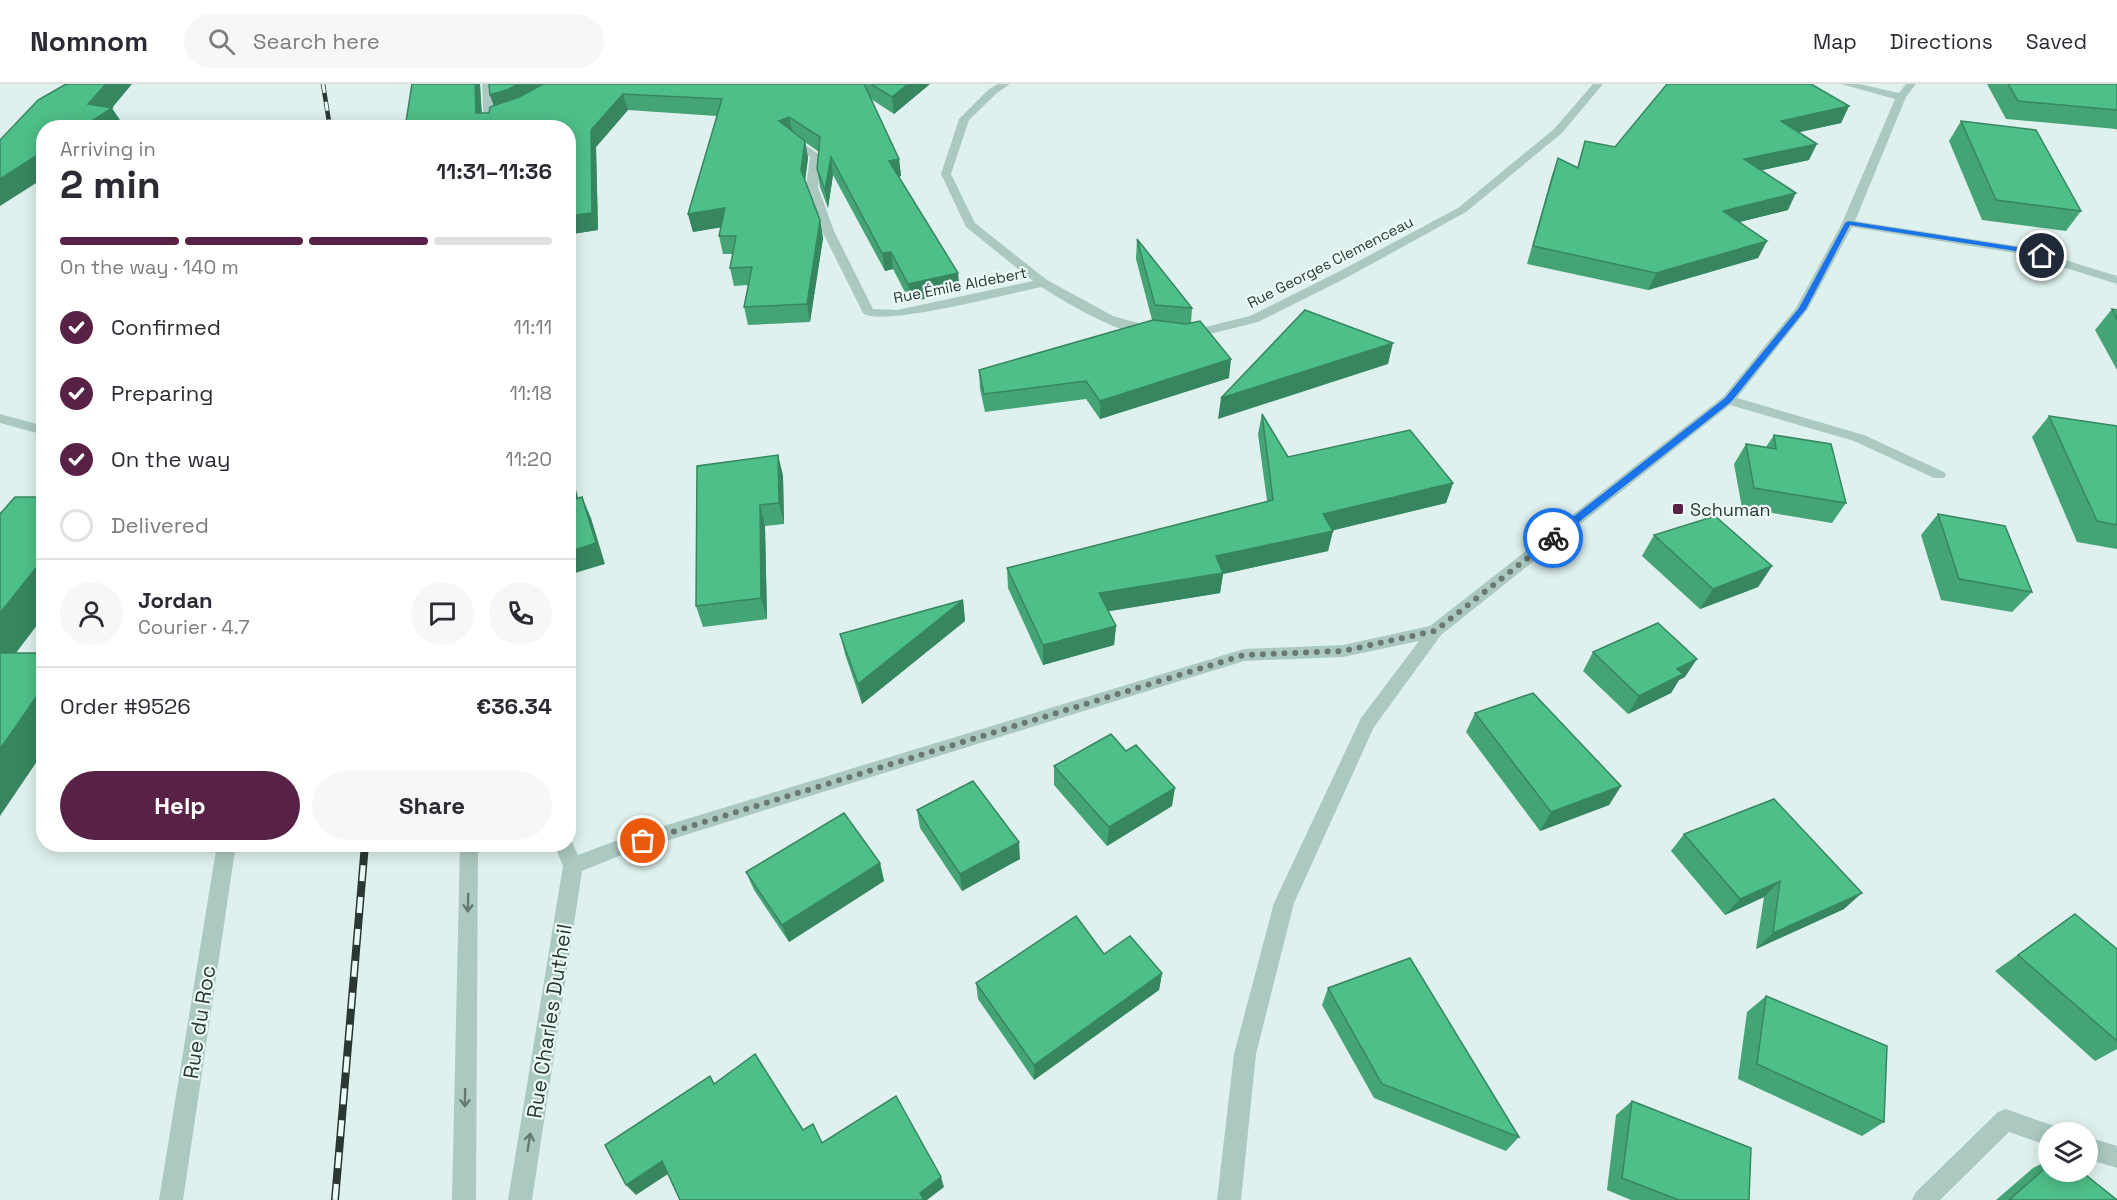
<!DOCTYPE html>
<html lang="en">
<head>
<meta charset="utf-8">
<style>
  :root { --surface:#fff; --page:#f7f7f7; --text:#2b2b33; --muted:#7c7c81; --line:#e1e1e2; --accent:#572245 }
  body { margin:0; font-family:"Space Grotesk",sans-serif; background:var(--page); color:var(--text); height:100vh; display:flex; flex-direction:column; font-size:22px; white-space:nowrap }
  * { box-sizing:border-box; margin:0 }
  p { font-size:20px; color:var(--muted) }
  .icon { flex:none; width:33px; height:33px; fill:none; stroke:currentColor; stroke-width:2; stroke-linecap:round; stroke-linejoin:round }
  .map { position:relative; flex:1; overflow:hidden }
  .side { position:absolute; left:36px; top:36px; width:540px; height:732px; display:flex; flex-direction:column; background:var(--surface); border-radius:24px; box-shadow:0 3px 15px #0003 }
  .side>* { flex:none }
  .buttons { position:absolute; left:2038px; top:1038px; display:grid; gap:12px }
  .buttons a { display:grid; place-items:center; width:60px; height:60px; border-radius:50%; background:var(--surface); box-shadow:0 3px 15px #0003; font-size:30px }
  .pin { position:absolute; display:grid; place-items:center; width:51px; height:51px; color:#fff; margin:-26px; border:3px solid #fff; border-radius:50%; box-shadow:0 2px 6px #0007 }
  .courier { position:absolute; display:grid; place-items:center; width:60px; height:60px; margin:-30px; border:4px solid #1a73e8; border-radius:50%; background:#fff; color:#222; box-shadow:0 2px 8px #0007 }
  .summary em { font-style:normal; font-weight:800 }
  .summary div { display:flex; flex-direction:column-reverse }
  .summary { display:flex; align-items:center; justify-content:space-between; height:102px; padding:0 24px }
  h1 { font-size:39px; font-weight:800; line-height:45px }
  .bar { display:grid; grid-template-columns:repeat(4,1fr); gap:9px 6px; align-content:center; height:72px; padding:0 24px }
  .bar i { height:8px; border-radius:4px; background:var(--line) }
  .bar .current { background:var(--accent) }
  .bar p { grid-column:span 4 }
  .line { display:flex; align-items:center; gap:15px; padding:0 24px; border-top:2px solid var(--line) }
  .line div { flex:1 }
  .round { display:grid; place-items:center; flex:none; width:63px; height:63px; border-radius:32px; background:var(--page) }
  ol { padding:0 24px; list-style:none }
  li { display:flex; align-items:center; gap:18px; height:66px }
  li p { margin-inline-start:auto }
  li .icon { padding:6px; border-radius:50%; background:var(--accent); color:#fff; stroke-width:4 }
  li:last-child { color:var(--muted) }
  li i { width:33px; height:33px; border:3px solid var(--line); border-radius:50% }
  .cta { display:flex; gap:12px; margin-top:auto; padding:12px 24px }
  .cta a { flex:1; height:69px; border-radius:36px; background:var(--accent); color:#fff; font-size:24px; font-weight:800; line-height:69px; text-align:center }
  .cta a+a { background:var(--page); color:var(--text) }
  header { display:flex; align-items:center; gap:36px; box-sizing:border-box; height:84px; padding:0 30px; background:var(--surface); border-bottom:2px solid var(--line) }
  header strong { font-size:28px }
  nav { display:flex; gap:33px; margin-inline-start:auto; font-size:21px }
  .search { width:420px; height:54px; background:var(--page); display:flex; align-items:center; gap:15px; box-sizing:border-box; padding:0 21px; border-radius:33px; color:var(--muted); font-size:22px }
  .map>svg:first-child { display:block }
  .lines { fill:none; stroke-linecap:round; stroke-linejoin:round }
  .minor { fill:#abc9c1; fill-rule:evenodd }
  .rail-far1-casing { stroke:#2a3732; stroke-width:4.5 }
  .rail-casing { stroke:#2a3732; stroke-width:8 }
  .rail-far1 { stroke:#ebf9f7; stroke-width:3; stroke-dasharray:9; stroke-linecap:butt }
  .rail { stroke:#ebf9f7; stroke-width:5; stroke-dasharray:16; stroke-linecap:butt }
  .wall { fill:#44a476 }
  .shaded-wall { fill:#378660 }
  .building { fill:#4fbf89; stroke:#378660; stroke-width:1.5 }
  .oneway { stroke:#647972 }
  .route { fill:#1a73e8 }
  .done { stroke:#697874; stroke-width:6; stroke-dasharray:0 10.8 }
  .poi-dot { fill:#572245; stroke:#ebf9f7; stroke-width:2 }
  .labels { text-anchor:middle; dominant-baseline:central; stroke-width:4.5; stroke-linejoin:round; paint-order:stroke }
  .far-street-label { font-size:15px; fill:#2a3732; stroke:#ebf9f7 }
  .poi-label { font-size:18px; fill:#2a3732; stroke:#ebf9f7; text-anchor:start }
  .near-street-label { font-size:21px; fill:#2a3732; stroke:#ebf9f7 }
</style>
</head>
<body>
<header>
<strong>Nomnom</strong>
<div class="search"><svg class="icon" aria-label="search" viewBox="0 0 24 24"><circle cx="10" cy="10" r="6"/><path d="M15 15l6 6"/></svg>Search here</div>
<nav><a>Map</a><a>Directions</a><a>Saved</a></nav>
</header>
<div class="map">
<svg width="2117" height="1116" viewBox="0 0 2117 1116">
  <rect width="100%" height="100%" fill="#dff1ee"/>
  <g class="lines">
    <g class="minor">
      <polygon points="482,0 492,0 494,44 484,44"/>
      <path d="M998,0h12l-13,9 -28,27 -18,54 24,49 72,57 66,36 43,12 1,3 -1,3c-29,7 -90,-32 -115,-47 -28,6 -162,41 -178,26l-41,-82 -16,-44 4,-30 -26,-19 9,-2 28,20 -3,31 16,44 39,78 24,1 136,-29 -67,-54 -25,-53 18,-55 30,-30z"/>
      <polygon points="1593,0 1603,0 1562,49 1466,128 1348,193 1258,238 1186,256 1180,252 1181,249 1250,232 1340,187 1458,124 1554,45"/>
      <polygon points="1841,0 1859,0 1899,9 1906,0 1916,0 1906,13 1855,137 2023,163 2117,192 2117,200 2021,170 1852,143 1808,225 1737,314 1864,351 1944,388 1946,391 1944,394 1934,394 1854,357 1730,321 1441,551 1374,643 1294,819 1256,970 1241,1116 1217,1116 1234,970 1274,819 1361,634 1419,557 1343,573 1244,577 624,770 582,787 532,1116 508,1116 563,782 554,760 568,760 570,754 578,771 621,755 1244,565 1343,561 1430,542 1723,313 1796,224 1842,139 1895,15"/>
      <polygon points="0,330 44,342 44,351 0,339"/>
      <polygon points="217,760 236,760 183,1116 159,1116"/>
      <polygon points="460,760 478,760 476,1116 452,1116"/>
      <polygon points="2006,1025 2057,1043 2059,1048 2049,1048 2049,1062 2009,1048 1940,1116 1912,1116 1916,1108 1998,1028"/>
      <polygon points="2088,1053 2117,1062 2117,1084 2088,1075"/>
    </g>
    <defs>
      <polyline id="rail-far1" points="323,0 330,44"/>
      <polyline id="rail" points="335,1116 365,760"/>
    </defs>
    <use href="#rail-far1" class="rail-far1-casing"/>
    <use href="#rail" class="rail-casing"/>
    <use href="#rail-far1" class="rail-far1"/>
    <use href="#rail" class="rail"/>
  </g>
  <g class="wall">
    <polygon points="412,0 480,0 482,29 489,29 494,22 490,11 489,0 930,0 894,30 871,15 899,75 901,92 899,93 960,207 910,218 893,185 885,187 833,91 828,124 820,103 817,85 819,68 805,58 808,74 805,97 820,136 823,154 810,238 748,241 744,223 748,201 734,202 730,184 733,170 723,170 719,152 721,143 693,148 688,130 717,32 628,26 596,63 598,146 572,150 568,265 568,44 405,44"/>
    <polygon points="1987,0 2117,0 2117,46 2116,45 2006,35"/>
    <polygon points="1849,22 1841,39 1798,48 1809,76 1761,86 1788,126 1739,138 1767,157 1758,174 1648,206 1527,180 1552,91 1558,74 1577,84 1585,57 1615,63"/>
    <polygon points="1961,37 2081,127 2066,147 1982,136 1949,57"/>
    <polygon points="1137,155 1192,224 1191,239 1229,294 1100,335 1086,315 985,328 980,305 979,286 1152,236 1136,175"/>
    <polygon points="2112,225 2117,226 2117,286 2095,246"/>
    <polygon points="1262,330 1288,373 1453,399 1446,419 1333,446 1328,467 1223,490 1220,509 1108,527 1116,542 1114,561 1043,581 1008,504 1007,484 1267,417 1258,350"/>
    <polygon points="2049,332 2117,342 2117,465 2077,458 2032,353"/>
    <polygon points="1774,351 1846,419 1832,439 1742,424 1734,380 1746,360 1766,363"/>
    <polygon points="778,371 783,392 784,440 765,442 767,535 703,543 696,522"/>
    <polygon points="1938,430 2032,508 2012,528 1941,516 1921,451"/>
    <polygon points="1654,451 1772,482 1758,503 1700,525 1642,472"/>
    <polygon points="963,516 965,537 862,620 845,570 840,550"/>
    <polygon points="1593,568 1685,593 1679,596 1671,609 1628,630 1583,587"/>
    <polygon points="1475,629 1621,702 1609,721 1540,747 1466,648"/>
    <polygon points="1054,682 1172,722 1107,762 1054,701"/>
    <polygon points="917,726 1020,775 962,807 920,744"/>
    <polygon points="1684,750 1844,825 1756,865 1764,813 1725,831 1671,767"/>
    <polygon points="880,779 884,797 789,858 754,806 746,788"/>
    <polygon points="2075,830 2117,865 2117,965 2095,977 1995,887"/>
    <polygon points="1162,889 1159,906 1034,996 978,915 976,899"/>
    <polygon points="1328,904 1519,1053 1506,1067 1374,1014 1322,921"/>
    <polygon points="1766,912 1884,1038 1862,1052 1738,995 1747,928"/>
    <polygon points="1632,1017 1749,1116 1631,1116 1607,1106 1616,1031"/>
    <polygon points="2049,1076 2049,1088 2117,1116 1996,1116 2033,1084"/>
  </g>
  <g class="shaded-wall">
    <polygon points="106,0 132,0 112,24 124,42 121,44 81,44 88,20"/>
    <polygon points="475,0 480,0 482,44 476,29"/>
    <polygon points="519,0 557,0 496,28 490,11"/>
    <polygon points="908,0 930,0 894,30 892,13"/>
    <polygon points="623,10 628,26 596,63 598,146 572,150 568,265 568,132 591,46"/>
    <polygon points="1849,22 1841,39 1773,54 1781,37"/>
    <polygon points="789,33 793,50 779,37"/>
    <polygon points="805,57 808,74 804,104 801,86"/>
    <polygon points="1817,60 1809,76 1736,92 1744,75"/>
    <polygon points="44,67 44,94 0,122 0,95"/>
    <polygon points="831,73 833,91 828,124 825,106"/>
    <polygon points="899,75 901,92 891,94 889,77"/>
    <polygon points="1796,109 1788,126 1715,144 1723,127"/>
    <polygon points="725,124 729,142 693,148 688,130"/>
    <polygon points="820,136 823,154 810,238 807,220"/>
    <polygon points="1767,157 1758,174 1648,206 1656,189"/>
    <polygon points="891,168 893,185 885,187 882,169"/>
    <polygon points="958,189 960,207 910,218 908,200"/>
    <polygon points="1393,259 1388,280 1218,335 1221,314"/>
    <polygon points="1231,275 1229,294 1100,335 1100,317"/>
    <polygon points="778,371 783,392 784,440 779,419"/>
    <polygon points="568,375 584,436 575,415 568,388"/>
    <polygon points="1453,399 1446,419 1318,450 1323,430"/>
    <polygon points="582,413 591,434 605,480 568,491 568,468"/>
    <polygon points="760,421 765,442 767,535 761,514"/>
    <polygon points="1333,447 1328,467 1223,490 1220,509 1098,529 1099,509 1216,472"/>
    <polygon points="44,474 44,532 0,590 0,529"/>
    <polygon points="1772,482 1758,503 1700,525 1713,505"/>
    <polygon points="963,516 965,537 862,620 858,600"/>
    <polygon points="1116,542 1114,561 1043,581 1043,561"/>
    <polygon points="1697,575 1685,593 1679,596 1671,609 1628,630 1639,612 1677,585"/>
    <polygon points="44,602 44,667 0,732 0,665"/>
    <polygon points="1621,702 1609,721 1540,747 1551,728"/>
    <polygon points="1175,704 1172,722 1107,762 1109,743"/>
    <polygon points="1019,758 1020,775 962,807 960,790"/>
    <polygon points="880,779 884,797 789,858 782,841"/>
    <polygon points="1780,797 1764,813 1725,831 1740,815"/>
    <polygon points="1862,809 1844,825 1756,865 1773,849"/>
    <polygon points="1162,889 1159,906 1034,996 1034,981"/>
    <polygon points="662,1077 671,1088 636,1111 626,1101"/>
    <polygon points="941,1093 944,1103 927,1116 922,1116 920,1109"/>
  </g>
  <g class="building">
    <polygon points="66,0 106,0 88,20 112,24 81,44 44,44 44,67 0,95 0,56 38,16"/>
    <polygon points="412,0 475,0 476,29 489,29 490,23 519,13 543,0 864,0 899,75 889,77 958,189 908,200 891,168 882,169 831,73 825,106 817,85 820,53 789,33 779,37 805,57 801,86 820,136 807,220 744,223 752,183 730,184 736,152 719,152 725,124 688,130 722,15 623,10 591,46 592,129 568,132 568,44 405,44"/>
    <polygon points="489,0 519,0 509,5 490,11"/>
    <polygon points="871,0 908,0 892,13"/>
    <polygon points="1667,0 1811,0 1849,22 1781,37 1817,60 1744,75 1796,109 1723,127 1767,157 1656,189 1533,162 1558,74 1578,84 1585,57 1615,63"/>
    <polygon points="2008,0 2117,0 2117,26 2018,17"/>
    <polygon points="1961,37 2036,46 2081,127 1996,116"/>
    <polygon points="1137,155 1192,224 1155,221"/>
    <polygon points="2112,225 2117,226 2117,235"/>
    <polygon points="1305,226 1393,259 1221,314"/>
    <polygon points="1153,236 1186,240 1200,237 1231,275 1100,317 1086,297 984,310 979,286"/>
    <polygon points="1262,330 1288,373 1410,346 1453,399 1323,430 1333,447 1216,472 1223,489 1099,509 1116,542 1043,561 1007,484 1273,416"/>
    <polygon points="2049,332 2117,342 2117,441 2097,437"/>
    <polygon points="1774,351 1831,360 1846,419 1754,404 1746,360 1776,365"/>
    <polygon points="778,371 779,419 760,421 761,514 696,522 697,382"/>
    <polygon points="568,388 575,415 582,413 596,459 568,468"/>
    <polygon points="15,413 44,413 44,474 0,529 0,430"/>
    <polygon points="1938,430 2005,442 2032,508 1959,495"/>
    <polygon points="1715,432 1772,482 1713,505 1654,451"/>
    <polygon points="963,516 858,600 840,550"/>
    <polygon points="1658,539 1697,575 1677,585 1683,590 1639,612 1593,568"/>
    <polygon points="0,569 44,569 44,602 0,665"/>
    <polygon points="1533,609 1621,702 1551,728 1475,629"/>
    <polygon points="1111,650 1126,667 1136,661 1175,704 1109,743 1054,682"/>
    <polygon points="973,697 1019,758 960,790 917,726"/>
    <polygon points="1774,715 1862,809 1773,849 1780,797 1740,815 1684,750"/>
    <polygon points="844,729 880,779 782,841 746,788"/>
    <polygon points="2075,830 2117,865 2117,957 2018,871"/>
    <polygon points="1076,832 1104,870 1130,852 1162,889 1034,981 976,899"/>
    <polygon points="1410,874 1519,1053 1382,1000 1328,904"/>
    <polygon points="1766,912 1887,962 1884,1038 1757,980"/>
    <polygon points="755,970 803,1046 813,1040 822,1059 896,1012 941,1093 920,1109 924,1116 680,1116 662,1077 626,1101 605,1061 710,992 714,1000"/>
    <polygon points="1632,1017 1751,1064 1749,1116 1679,1116 1622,1094"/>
    <polygon points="2049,1081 2049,1088 2082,1088 2117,1116 2009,1116"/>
  </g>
  <defs><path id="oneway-shaft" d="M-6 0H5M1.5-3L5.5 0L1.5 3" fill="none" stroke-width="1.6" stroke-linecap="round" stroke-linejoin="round" transform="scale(1.5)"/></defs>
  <g class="oneway">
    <use href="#oneway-shaft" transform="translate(468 819) rotate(91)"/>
    <use href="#oneway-shaft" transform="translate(465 1014) rotate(91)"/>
    <use href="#oneway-shaft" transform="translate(529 1058) rotate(-81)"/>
  </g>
  <polygon class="route" points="1848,137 2023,164 2046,172 2042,175 2022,168 1850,141 1806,225 1731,318 1556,456 1550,456 1550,451 1725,314 1799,224 1845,139"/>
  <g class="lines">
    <polyline class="done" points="643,757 1244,571 1343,567 1435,547 1553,454"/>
  </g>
  <rect class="poi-dot" x="1672" y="419" width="12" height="12" rx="3"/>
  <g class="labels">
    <g class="far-street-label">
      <text transform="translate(1330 178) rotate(-27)">Rue Georges Clemenceau</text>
      <text transform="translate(960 201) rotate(-11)">Rue Émile Aldebert</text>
    </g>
    <g class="poi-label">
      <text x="1690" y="425">Schuman</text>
    </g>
    <g class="near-street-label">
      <text transform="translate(549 937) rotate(-81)">Rue Charles Dutheil</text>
      <text transform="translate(199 938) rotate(-81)">Rue du Roc</text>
    </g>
  </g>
</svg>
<div class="buttons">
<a><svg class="icon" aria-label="layers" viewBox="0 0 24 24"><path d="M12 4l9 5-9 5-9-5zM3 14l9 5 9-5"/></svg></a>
</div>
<div class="pin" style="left:643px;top:757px;background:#ea580c"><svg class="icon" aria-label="bag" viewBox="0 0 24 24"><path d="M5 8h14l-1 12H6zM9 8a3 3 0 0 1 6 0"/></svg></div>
<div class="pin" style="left:2042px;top:172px;background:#1f2937"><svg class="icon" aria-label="home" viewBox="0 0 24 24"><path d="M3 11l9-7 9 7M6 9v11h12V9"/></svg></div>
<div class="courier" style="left:1553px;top:454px"><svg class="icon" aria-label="bike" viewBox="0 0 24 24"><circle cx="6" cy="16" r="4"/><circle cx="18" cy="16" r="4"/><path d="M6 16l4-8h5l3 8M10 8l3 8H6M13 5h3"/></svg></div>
<section class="side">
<div class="summary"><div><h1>2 min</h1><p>Arriving in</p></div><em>11:31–11:36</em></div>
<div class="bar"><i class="current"></i><i class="current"></i><i class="current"></i><i></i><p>On the way · 140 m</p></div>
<ol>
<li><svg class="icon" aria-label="check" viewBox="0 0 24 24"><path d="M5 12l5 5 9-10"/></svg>Confirmed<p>11:11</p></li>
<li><svg class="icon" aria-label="check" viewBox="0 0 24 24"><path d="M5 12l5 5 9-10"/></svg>Preparing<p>11:18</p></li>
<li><svg class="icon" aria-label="check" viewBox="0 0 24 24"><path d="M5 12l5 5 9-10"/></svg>On the way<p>11:20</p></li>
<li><i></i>Delivered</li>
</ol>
<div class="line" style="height:108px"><a class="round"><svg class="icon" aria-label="person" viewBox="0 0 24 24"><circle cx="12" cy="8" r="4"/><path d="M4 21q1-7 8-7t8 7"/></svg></a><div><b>Jordan</b><p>Courier · 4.7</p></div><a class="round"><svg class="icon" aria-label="chat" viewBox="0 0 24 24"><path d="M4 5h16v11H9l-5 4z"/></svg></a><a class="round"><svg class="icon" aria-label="phone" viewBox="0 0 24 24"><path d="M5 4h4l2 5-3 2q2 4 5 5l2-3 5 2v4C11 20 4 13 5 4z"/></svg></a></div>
<div class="line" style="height:78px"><div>Order #9526</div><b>€36.34</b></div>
<div class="cta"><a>Help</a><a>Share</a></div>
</section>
</div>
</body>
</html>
